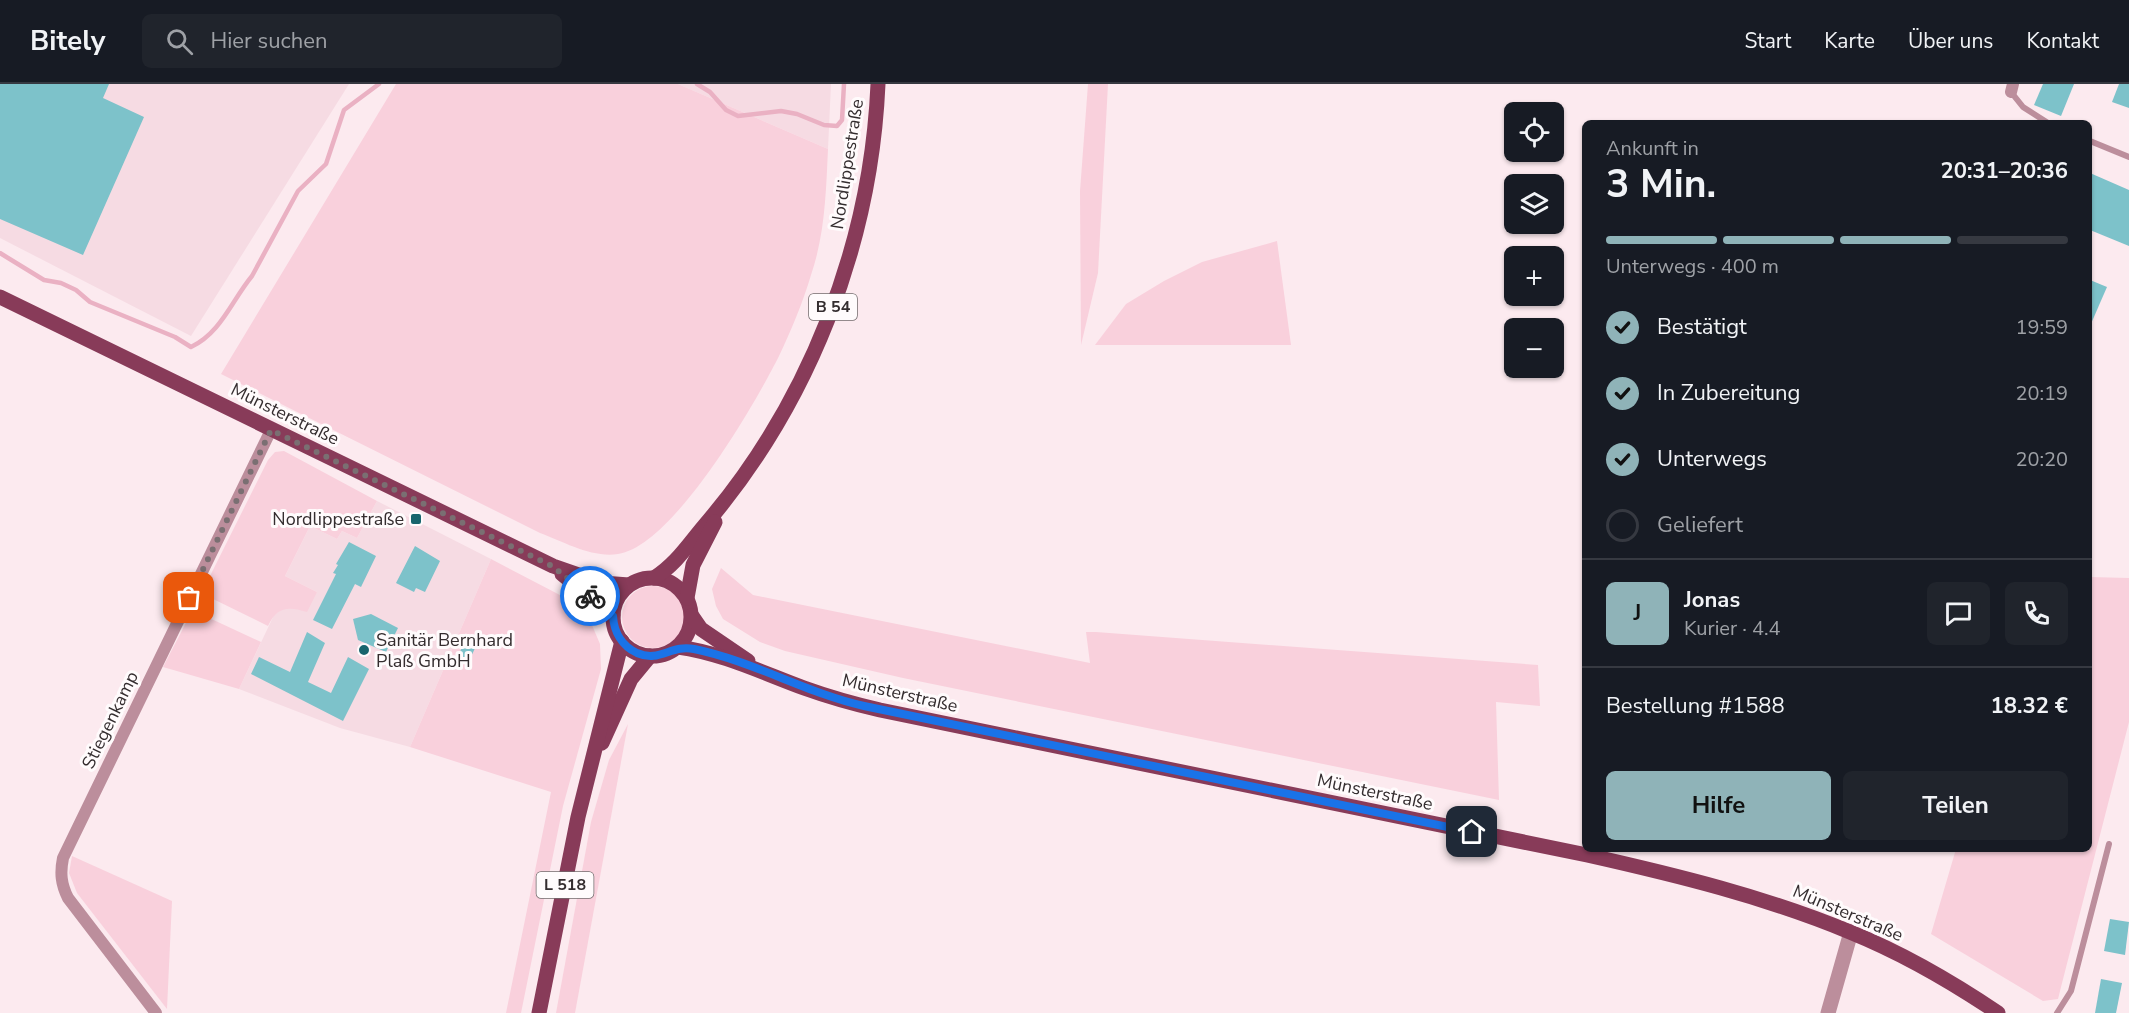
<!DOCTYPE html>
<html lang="de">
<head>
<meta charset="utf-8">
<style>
  :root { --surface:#171b24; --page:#20242c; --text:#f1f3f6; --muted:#9ea1a6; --line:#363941; --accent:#8fb3b8 }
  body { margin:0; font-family:"Nunito Sans",sans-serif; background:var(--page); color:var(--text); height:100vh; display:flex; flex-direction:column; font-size:22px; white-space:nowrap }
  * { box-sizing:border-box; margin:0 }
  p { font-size:20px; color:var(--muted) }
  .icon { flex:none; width:33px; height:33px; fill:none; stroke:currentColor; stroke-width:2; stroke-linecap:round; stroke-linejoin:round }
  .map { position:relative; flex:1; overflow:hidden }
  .panel { position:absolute; left:1582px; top:36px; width:510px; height:732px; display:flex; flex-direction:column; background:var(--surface); border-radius:9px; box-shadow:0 2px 4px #0004 }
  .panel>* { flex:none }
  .tools { position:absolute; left:1504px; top:18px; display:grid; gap:12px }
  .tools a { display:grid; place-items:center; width:60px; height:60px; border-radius:9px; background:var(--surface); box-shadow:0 2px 4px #0004; font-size:30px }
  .pin { position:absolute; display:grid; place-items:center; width:51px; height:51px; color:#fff; margin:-26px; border-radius:12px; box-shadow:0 3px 9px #0006 }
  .courier { position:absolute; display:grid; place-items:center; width:60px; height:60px; margin:-30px; border:4px solid #1a73e8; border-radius:50%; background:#fff; color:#222; box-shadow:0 2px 8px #0007 }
  .summary em { font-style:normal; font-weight:700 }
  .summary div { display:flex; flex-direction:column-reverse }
  .summary { display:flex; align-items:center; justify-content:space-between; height:102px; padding:0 24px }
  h1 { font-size:39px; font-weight:700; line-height:45px }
  .bar { display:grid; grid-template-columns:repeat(4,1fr); gap:9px 6px; align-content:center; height:72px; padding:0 24px }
  .bar i { height:8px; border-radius:4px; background:var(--line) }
  .bar .active { background:var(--accent) }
  .bar p { grid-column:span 4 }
  .line { display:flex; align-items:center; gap:15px; padding:0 24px; border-top:2px solid var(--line) }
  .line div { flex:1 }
  .round { display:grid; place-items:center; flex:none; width:63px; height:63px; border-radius:9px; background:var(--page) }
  ol { padding:0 24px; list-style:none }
  li { display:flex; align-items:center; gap:18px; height:66px }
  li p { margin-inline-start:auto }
  li .icon { padding:6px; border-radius:50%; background:var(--accent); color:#111; stroke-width:4 }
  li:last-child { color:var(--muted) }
  li i { width:33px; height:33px; border:3px solid var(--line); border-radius:50% }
  .primary-button { display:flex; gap:12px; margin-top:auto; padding:12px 24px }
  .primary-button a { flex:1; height:69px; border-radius:9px; background:var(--accent); color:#111; font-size:24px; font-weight:700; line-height:69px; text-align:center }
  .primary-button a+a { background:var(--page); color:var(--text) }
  header { display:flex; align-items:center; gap:36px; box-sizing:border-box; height:84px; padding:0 30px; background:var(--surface); border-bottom:2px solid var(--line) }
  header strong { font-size:28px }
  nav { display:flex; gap:33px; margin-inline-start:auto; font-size:21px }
  .search { width:420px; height:54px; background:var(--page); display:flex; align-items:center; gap:15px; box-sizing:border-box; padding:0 21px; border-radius:9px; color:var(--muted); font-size:22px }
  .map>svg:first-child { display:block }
  .built { fill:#f6dbe3 }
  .green { fill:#f9d0dc }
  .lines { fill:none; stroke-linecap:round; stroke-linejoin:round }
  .stream { stroke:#eab1c3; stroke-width:4.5 }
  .building { fill:#7dc2ca }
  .service { stroke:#bc8e9c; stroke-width:6 }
  .minor { stroke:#bc8e9c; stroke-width:12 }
  .tertiary { stroke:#bc8e9c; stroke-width:15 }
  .primary { stroke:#883b59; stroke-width:15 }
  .done { stroke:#7a6f72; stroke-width:6; stroke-dasharray:0 10.8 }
  .route { stroke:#1a73e8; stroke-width:8 }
  .poi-dot { fill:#18656d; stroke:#fffbfc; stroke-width:2 }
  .labels { text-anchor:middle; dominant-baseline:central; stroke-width:6; stroke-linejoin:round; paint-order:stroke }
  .shield { fill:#fffbfc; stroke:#716b6c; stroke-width:1.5 }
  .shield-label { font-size:16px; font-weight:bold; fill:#342d2f }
  .street-label { font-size:18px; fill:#342d2f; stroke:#fffbfc }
  .poi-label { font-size:18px; fill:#342d2f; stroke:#fffbfc; text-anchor:end }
</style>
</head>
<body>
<header>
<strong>Bitely</strong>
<div class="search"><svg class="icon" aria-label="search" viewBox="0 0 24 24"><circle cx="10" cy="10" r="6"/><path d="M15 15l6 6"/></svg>Hier suchen</div>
<nav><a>Start</a><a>Karte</a><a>Über uns</a><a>Kontakt</a></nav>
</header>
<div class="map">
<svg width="2129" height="929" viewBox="0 0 2129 929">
  <rect width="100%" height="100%" fill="#fceaef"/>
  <g class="built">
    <polygon points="0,0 349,0 191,252 0,154"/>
    <polygon points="678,0 831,0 828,65"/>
    <polygon points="377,417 491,475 410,663 340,644 239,605 274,531 284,524 293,524 317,508 285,492 310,442 337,455 342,447 357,454"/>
  </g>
  <g class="green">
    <path d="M396,0h282l150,65c-2,43 -3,85 -17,126 -8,27 -20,56 -32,81 -24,48 -106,190 -161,198 -26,4 -54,-12 -78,-21l-319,-159z"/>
    <polygon points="1088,0 1108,0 1098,189 1081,261 1080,107"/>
    <polygon points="1277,157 1291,261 1095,261 1126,220 1164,197 1202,178"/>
    <path d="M284,367l93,50 -20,37 -15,-7 -5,8 -27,-13 -25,50 32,16 -10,20c-20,-6 -30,-5 -39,14l-57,-28 -5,-6v-8l62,-124 7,-8z"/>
    <polygon points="491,475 558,510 576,523 589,534 600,560 601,585 563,722 521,929 506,929 551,708 410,663"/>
    <polygon points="721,484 753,511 1090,579 1086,548 1096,548 1538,581 1540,622 1496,618 1499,716 903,594 785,567 760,558 723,535 716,522 712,505"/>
    <polygon points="2090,493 2129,494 2129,638 2061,903 2058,915 2043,917 1931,850 1956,765 2090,765"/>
    <circle cx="653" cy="533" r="31"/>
    <polygon points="197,531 205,532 261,558 239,605 163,583 189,533"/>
    <polygon points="628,640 575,929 556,929 591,738 609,676"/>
    <polygon points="72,772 172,817 167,925 77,809 69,789"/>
  </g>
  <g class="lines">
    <g class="stream">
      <polyline points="697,0 710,8 726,26 738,32 781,27 797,30 824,41 837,42 842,36 844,0"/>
      <path d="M0,169l44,27 17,3 15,7 14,12 85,35 16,10c30,-14 41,-47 61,-71l46,-85 28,-27 18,-54 35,-26"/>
    </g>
  </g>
  <g class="building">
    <polygon points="0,0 109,0 103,14 144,33 83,171 0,135"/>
    <polygon points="2043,0 2074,0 2061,32 2034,21"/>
    <polygon points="2119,0 2129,0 2129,24 2112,18"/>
    <polygon points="2090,89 2129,106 2129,162 2090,146"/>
    <polygon points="2090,196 2107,203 2090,242"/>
    <polygon points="349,458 376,472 361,503 355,500 332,545 313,536 336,490 333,489 338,481 336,480"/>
    <polygon points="415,462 440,477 425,508 416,504 414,508 396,499"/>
    <polygon points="371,530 398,544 386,568 358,556 353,535"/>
    <polygon points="307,548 325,559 308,598 331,609 348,573 369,585 343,637 251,590 259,573 290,588"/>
    <polygon points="465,557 476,562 469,577 458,572"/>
    <polygon points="2110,835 2129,838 2125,871 2104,867"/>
    <polygon points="2101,895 2122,899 2116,929 2095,929"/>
  </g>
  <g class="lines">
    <g class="service">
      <polyline points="2011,8 2023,23 2048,39"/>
      <polyline points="2090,57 2129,73"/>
      <polyline points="2057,929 2071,907 2109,760"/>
    </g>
    <g class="minor">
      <polyline points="2011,8 2013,0"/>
      <path d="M156,929l-88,-115c-7,-14 -8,-25 -5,-40l208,-428"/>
    </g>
    <polyline class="tertiary" points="1828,929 1851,848"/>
    <g class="primary">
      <polyline points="0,213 553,482 602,499 629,501"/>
      <polyline points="562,490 613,532"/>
      <circle cx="652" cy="533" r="39"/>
      <path d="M654,494c22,-14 34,-33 50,-52 105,-122 167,-281 174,-442"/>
      <polyline points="687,514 693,481 715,438"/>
      <polyline points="692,532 701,545 748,577"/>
      <path d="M678,563c44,6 85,26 126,41 25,9 50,16 76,22l707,145c89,20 179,42 263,77 52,21 102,50 148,81"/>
      <polyline points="602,659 631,595 650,572"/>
      <polyline points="539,929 578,733 622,557"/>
    </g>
  </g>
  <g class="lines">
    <polyline class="done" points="189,514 271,346 552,482 590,512"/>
    <path class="route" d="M590,512l23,20c1,16 9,30 24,37 23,10 34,-9 57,-4 59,12 112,44 170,57l608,126"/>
  </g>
  <g class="poi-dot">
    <rect x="410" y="429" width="12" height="12" rx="3"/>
    <circle cx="364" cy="566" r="6"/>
  </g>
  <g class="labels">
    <g class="shield">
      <rect x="809" y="210" width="48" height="26" rx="4.5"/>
      <rect x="536.5" y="788" width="57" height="26" rx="4.5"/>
    </g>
    <g class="shield-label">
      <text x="833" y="223">B 54</text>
      <text x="565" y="801">L 518</text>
    </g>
    <g class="street-label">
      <text transform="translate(847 80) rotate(-81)">Nordlippestraße</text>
      <text transform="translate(285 330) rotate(26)">Münsterstraße</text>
      <text transform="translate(900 609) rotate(13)">Münsterstraße</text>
      <text transform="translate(110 636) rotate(-64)">Stiegenkamp</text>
      <text transform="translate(1375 708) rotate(12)">Münsterstraße</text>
      <text transform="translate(1848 829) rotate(23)">Münsterstraße</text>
    </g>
    <g class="poi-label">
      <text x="404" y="435">Nordlippestraße</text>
      <text x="376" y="556" text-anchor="start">Sanitär Bernhard<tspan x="376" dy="21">Plaß GmbH</tspan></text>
    </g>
  </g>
</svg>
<div class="tools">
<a><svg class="icon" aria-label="locate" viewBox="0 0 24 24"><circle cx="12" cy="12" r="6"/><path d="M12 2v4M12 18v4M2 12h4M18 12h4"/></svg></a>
<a><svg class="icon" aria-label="layers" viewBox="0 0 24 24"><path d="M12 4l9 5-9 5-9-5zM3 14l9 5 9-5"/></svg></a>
<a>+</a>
<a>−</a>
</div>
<div class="pin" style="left:189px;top:514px;background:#ea580c"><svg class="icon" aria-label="bag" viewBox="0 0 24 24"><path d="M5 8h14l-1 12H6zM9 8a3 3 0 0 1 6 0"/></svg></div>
<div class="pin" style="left:1472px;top:748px;background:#1f2937"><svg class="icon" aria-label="home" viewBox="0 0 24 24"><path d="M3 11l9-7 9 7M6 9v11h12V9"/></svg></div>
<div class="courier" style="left:590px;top:512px"><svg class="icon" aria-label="bike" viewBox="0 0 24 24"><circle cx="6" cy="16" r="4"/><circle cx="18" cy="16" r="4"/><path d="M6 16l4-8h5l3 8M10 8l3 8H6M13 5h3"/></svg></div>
<section class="panel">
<div class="summary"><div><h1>3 Min.</h1><p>Ankunft in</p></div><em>20:31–20:36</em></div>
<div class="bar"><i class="active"></i><i class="active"></i><i class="active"></i><i></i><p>Unterwegs · 400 m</p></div>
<ol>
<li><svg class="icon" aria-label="check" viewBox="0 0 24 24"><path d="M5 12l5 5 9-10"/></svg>Bestätigt<p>19:59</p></li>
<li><svg class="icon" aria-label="check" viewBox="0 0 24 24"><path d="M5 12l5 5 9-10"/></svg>In Zubereitung<p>20:19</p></li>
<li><svg class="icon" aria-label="check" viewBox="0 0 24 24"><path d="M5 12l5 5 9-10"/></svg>Unterwegs<p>20:20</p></li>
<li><i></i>Geliefert</li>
</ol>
<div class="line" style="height:108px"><b class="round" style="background:var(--accent);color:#111">J</b><div><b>Jonas</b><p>Kurier · 4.4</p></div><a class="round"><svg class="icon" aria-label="chat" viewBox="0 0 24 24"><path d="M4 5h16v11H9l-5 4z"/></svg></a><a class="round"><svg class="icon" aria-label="phone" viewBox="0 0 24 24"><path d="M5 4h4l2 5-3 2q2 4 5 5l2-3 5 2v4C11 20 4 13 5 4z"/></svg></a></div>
<div class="line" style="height:78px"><div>Bestellung #1588</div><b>18.32 €</b></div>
<div class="primary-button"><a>Hilfe</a><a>Teilen</a></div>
</section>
</div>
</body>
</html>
